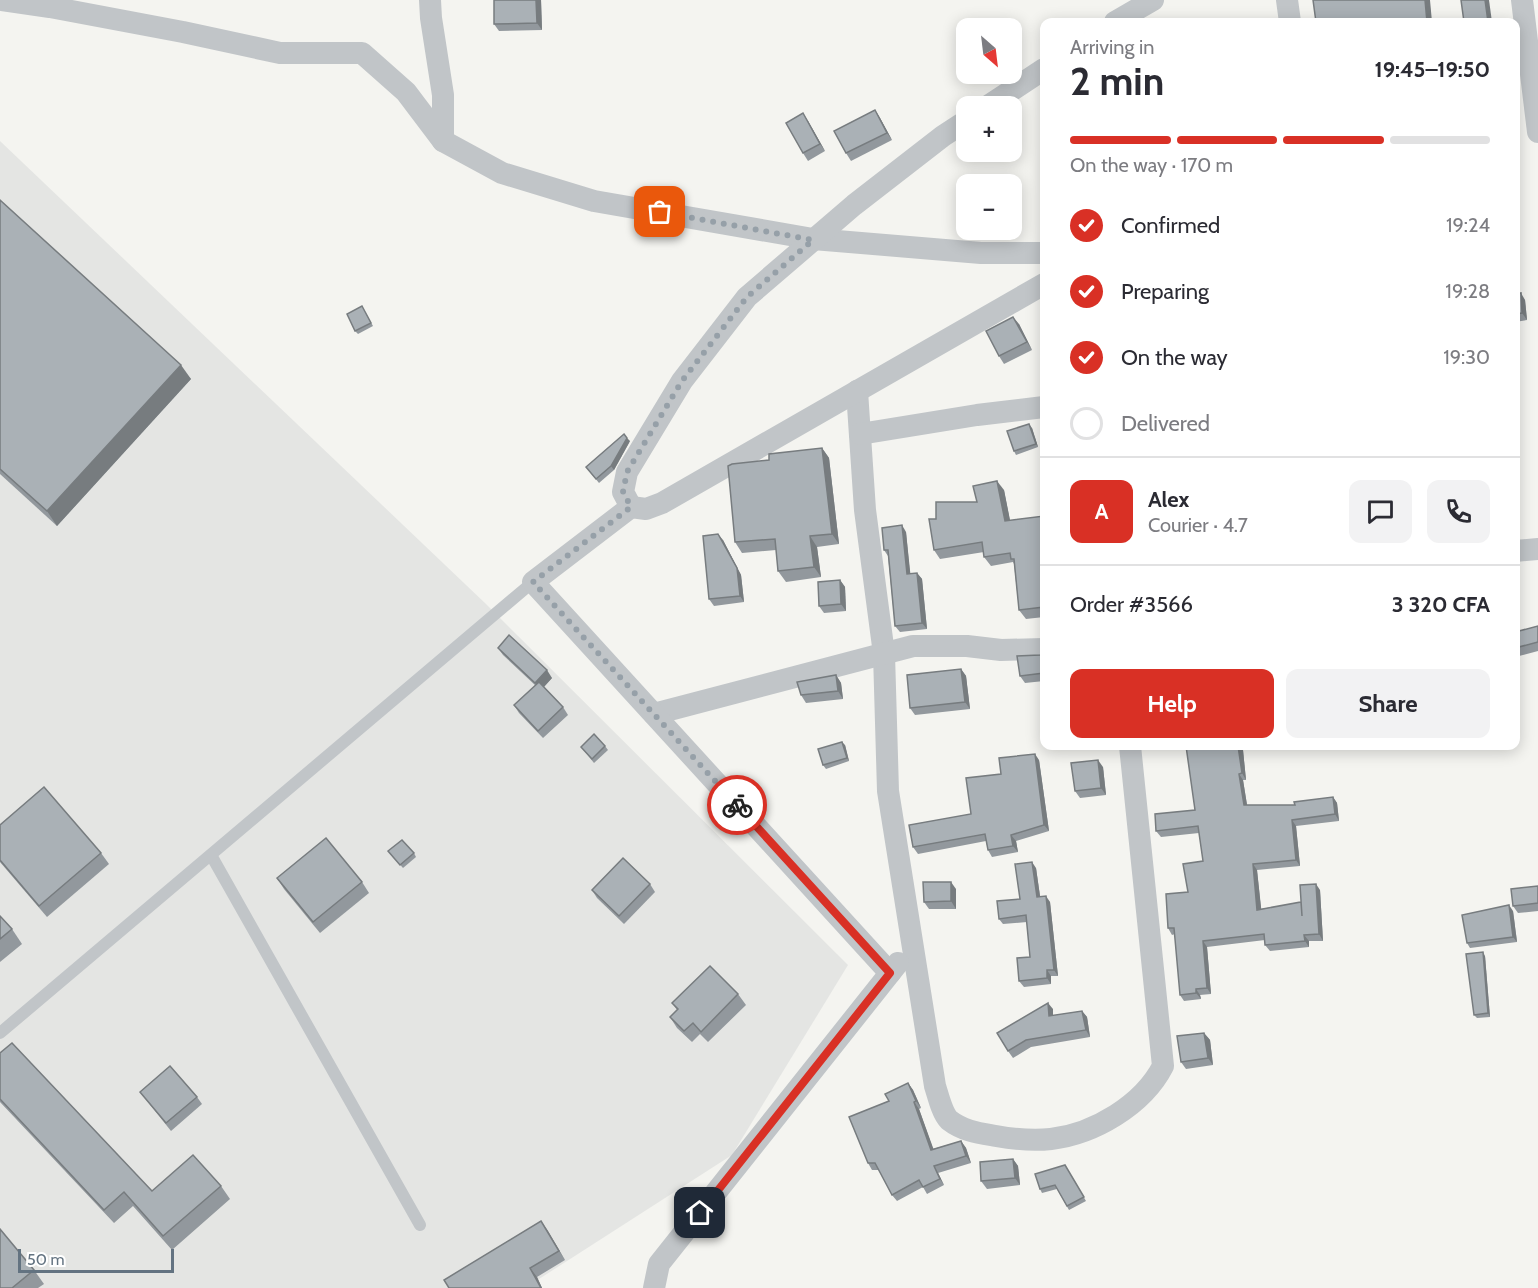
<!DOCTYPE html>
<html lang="en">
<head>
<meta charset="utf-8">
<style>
  :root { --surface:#fff; --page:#f2f2f3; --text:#2b2b33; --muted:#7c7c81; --line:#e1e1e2; --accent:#d93025 }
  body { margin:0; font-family:Cabin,sans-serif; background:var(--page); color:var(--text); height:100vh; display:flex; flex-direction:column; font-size:22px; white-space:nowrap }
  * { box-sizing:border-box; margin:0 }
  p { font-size:20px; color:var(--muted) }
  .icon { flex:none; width:33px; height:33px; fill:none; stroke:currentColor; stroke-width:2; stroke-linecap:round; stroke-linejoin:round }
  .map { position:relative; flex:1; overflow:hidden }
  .drawer { position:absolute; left:1040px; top:18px; width:480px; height:732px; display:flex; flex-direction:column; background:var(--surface); border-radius:12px; box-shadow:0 3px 15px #0003 }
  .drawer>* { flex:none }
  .needle { width:39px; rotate:152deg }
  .tools { position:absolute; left:956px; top:18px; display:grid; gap:12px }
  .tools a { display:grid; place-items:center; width:66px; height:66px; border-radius:12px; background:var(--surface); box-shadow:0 3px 15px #0003; font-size:30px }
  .scale { position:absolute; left:18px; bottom:15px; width:156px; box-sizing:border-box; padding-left:6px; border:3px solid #637381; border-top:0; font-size:16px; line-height:21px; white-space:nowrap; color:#637381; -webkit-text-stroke:4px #fff; paint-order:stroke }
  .pin { position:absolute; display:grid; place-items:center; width:51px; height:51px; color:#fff; margin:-26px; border-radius:12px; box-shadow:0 3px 9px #0006 }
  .courier { position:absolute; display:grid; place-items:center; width:60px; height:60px; margin:-30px; border:4px solid #d93025; border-radius:50%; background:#fff; color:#222; box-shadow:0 2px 8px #0007 }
  .headline em { font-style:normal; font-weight:700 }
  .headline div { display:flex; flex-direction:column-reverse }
  .headline { display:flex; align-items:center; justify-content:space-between; height:102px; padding:0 30px }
  h1 { font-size:39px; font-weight:700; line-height:45px }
  .bar { display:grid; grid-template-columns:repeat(4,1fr); gap:9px 6px; align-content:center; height:72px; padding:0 30px }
  .bar i { height:8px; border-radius:4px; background:var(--line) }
  .bar .on { background:var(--accent) }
  .bar p { grid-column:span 4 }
  .line { display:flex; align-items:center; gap:15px; padding:0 30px; border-top:2px solid var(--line) }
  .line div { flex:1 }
  .round { display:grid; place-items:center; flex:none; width:63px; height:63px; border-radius:12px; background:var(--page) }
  ol { padding:0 30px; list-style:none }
  li { display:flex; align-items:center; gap:18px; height:66px }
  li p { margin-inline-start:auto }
  li .icon { padding:6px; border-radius:50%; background:var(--accent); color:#fff; stroke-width:4 }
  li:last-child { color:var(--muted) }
  li i { width:33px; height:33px; border:3px solid var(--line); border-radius:50% }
  .button { display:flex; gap:12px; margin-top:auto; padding:12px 30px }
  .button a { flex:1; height:69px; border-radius:12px; background:var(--accent); color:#fff; font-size:24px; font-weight:700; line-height:69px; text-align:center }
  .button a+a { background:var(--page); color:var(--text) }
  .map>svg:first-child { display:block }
  .built { fill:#e4e5e3 }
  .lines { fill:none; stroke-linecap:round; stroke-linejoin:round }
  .service { stroke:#c1c5c8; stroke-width:12 }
  .minor { stroke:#c1c5c8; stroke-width:22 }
  .wall { fill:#92989d }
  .shaded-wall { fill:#777c7f }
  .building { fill:#aab1b6; stroke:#777c7f; stroke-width:1.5 }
  .done { stroke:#96a0a8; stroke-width:6; stroke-dasharray:0 10.8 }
  .route { stroke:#d93025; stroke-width:8 }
</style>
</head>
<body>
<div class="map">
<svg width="1538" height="1288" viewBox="0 0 1538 1288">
  <rect width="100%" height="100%" fill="#f4f4f0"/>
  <polygon class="built" points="0,141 486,604 848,965 732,1155 525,1288 0,1288"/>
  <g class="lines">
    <g class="service">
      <polyline points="211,855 420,1225"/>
      <polyline points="0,1033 533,582"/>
    </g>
    <g class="minor">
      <polyline points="2,0 50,7 183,32 280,53 362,53 406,92 443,141 502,173 594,201 813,239 981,253 1044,253"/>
      <polyline points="430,0 431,18 443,95 443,141"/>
      <polyline points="1287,0 1290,22"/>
      <polyline points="1522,0 1538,132"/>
      <polyline points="1115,22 1153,0"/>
      <polyline points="988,106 1044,69"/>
      <path d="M857,391l8,119 19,144 4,137 47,295c3,9 7,27 14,34 14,11 30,13 47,16 17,3 38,5 55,3 43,-5 92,-34 112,-73l-33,-320"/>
      <polyline points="860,434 977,415 1044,407"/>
      <polyline points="631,507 623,492 627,472 682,381 747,297 854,205 943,136 966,121"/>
      <polyline points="1515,551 1538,549"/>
      <polyline points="654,714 913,646 967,646 1001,650 1044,649"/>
      <polyline points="890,973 533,582 631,507 646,509 662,503 1044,284"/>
      <polyline points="654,1288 659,1264 898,963"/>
    </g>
  </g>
  <g class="wall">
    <polygon points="494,0 541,0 542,30 499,31 494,24"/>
    <polygon points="875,110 880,118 892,140 851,161 846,153"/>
    <polygon points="808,121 825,151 808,161 803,153"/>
    <polygon points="0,200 191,379 57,526 0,474"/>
    <polygon points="1515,294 1525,300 1527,320 1515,322"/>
    <polygon points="364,310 373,326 358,334 355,331"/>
    <polygon points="1019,324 1032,350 1004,364 999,356"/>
    <polygon points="1032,428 1038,447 1016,455 1014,451"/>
    <polygon points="630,441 614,470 599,483 586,467"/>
    <polygon points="822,448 829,458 839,544 817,547 821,577 786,582 778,571 776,550 742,553 735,542 769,460"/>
    <polygon points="1004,490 1010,521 1044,516 1044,617 1026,619 1019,610 1014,564 1013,562 991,566 984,557 984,552 940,559 934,550 936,519"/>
    <polygon points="906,532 910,574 917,573 922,579 927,629 900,632 895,626 888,556 884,550"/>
    <polygon points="723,540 741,575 744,602 714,606 709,599"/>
    <polygon points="840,580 845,587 846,611 824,613 819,606"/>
    <polygon points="1538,626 1538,651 1515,657 1515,632"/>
    <polygon points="498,648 552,678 544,687 563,707 568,715 543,738 519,713 514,705 536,686 503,655"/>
    <polygon points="1044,654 1044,681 1025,683 1020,676 1040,655"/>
    <polygon points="961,669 966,676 970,709 915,715 910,708"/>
    <polygon points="1515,674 1520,715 1515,716"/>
    <polygon points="836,675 841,683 843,699 806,703 801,695"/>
    <polygon points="845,745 849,761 826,769 823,765"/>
    <polygon points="605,746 608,750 594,763 581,747"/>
    <polygon points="1186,746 1240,746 1243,750 1246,780 1243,780 1247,805 1295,805 1333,797 1337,803 1339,821 1296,826 1300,866 1257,870 1261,909 1301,902 1320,890 1323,941 1309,941 1309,947 1270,951 1265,945 1265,940 1207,947 1211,994 1200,995 1201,999 1184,1001 1180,995 1175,934 1172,935 1168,928 1188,892 1203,861 1199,833 1161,837 1156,831 1195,810"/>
    <polygon points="1039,760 1049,831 1016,841 1018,852 992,857 988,850 986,841 918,854 913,847 971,814 1001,774"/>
    <polygon points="1103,767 1106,795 1080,798 1075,791"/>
    <polygon points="0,825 101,853 109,864 47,917 0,862"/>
    <polygon points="388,851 414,853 416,857 403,868"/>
    <polygon points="1036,868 1040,896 1050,902 1058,976 1051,976 1051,984 1024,987 1019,981 1030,957 1027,922 1003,924 999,919 1020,899"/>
    <polygon points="277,878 362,882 369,893 320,933 284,889"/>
    <polygon points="650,884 655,892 624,924 597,898 592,890"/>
    <polygon points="1538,886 1538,911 1518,913 1513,906"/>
    <polygon points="956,889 956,909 929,909 924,902"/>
    <polygon points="1513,911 1517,942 1470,948 1467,943"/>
    <polygon points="0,916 12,929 22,944 0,962"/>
    <polygon points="1485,956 1490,1017 1477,1018 1474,1015"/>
    <polygon points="738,994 746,1005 708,1042 700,1034 692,1042 677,1028 670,1017 677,1010 672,1003"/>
    <polygon points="1053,1009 1053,1016 1082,1011 1087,1017 1090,1037 1031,1047 1013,1058 1008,1051"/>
    <polygon points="1204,1033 1210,1040 1213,1065 1186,1069 1181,1062"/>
    <polygon points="0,1053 152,1191 221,1186 230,1199 172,1250 133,1206 114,1223 0,1102"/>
    <polygon points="908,1083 913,1090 921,1108 919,1109 933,1149 961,1141 966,1148 971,1163 938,1173 944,1185 927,1194 923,1187 897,1201 892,1195 879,1170 872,1170 868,1163 889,1101"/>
    <polygon points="140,1092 197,1097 202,1104 171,1131"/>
    <polygon points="1013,1159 1018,1166 1020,1185 987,1189 981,1181"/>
    <polygon points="1065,1165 1086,1201 1069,1210 1057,1189 1042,1193 1040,1189"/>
    <polygon points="541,1221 565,1260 537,1277 542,1288 449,1288"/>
    <polygon points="34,1270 44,1284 38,1288 0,1288"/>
  </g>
  <g class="shaded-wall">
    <polygon points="536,0 541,0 542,30 537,23"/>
    <polygon points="1425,0 1430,0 1432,22 1427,22"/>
    <polygon points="1485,0 1489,0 1492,22 1488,22"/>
    <polygon points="875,110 880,118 892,140 887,133"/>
    <polygon points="803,113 808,121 825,151 820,144"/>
    <polygon points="1515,193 1516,195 1519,224 1515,218"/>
    <polygon points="1521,293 1525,300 1527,320 1522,313"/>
    <polygon points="1013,317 1019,324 1032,350 1027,342"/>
    <polygon points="181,365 191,379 57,526 47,511"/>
    <polygon points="1029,424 1032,428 1038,447 1036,444"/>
    <polygon points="627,438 630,441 614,470 611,466"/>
    <polygon points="822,448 829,458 839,544 832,534"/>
    <polygon points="997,481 1004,490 1012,530 1005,521"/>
    <polygon points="902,525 906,532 911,580 907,574"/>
    <polygon points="718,534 723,540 741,575 744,602 740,596"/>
    <polygon points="810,536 817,547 821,577 814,567"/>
    <polygon points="917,573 922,579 927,629 922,623"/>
    <polygon points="840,580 845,587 846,611 841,604"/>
    <polygon points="961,669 966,676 970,709 965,702"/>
    <polygon points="547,670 552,678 541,690 535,683"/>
    <polygon points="1515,674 1520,715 1515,708"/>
    <polygon points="836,675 841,683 843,699 838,691"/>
    <polygon points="842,742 845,745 849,761 847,758"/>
    <polygon points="1237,746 1240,746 1243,750 1246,780 1242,773"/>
    <polygon points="1035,754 1039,760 1049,831 1044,825"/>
    <polygon points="1098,760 1103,767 1106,795 1101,788"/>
    <polygon points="1239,774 1243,780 1248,811 1244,805"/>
    <polygon points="1333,797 1337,803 1339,821 1335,814"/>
    <polygon points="1292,820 1296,826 1300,866 1296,860"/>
    <polygon points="1011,835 1016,841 1018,852 1013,846"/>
    <polygon points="1032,862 1036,868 1041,903 1037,897"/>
    <polygon points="1253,864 1257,870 1262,916 1257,910"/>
    <polygon points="951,882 956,889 956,909 951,901"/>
    <polygon points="1316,884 1320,890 1323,941 1319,934"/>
    <polygon points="1046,896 1050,902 1058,976 1054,970"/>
    <polygon points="1509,905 1513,911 1517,942 1513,937"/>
    <polygon points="1304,935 1309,941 1309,947 1305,941"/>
    <polygon points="1203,941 1207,947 1211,994 1207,988"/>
    <polygon points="1483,952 1485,956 1490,1017 1488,1013"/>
    <polygon points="1047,970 1051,976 1051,984 1047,978"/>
    <polygon points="1196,989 1200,995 1201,999 1196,993"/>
    <polygon points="1048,1003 1053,1009 1053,1023 1049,1016"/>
    <polygon points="1082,1011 1087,1017 1090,1037 1086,1030"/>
    <polygon points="1204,1033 1210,1040 1213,1065 1208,1058"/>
    <polygon points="908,1083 913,1090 921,1108 916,1101"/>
    <polygon points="914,1102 919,1109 936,1156 931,1150"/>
    <polygon points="961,1141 966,1148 971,1163 966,1156"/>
    <polygon points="1013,1159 1018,1166 1020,1185 1015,1178"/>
    <polygon points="934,1166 938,1173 944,1185 940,1179"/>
    <polygon points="541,1221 548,1231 565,1260 559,1251"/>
    <polygon points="530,1268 537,1277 542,1288 541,1288"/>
  </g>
  <g class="building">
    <polygon points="494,0 536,0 537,23 494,24"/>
    <polygon points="1313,0 1425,0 1427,22 1316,22"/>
    <polygon points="1461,0 1485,0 1488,22 1464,22"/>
    <polygon points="875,110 887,133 846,153 834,131"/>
    <polygon points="803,113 820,144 803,153 786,123"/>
    <polygon points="0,200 181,365 47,511 0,469"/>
    <polygon points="1521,293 1522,313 1515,314 1515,294"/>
    <polygon points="362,306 371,323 355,331 347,314"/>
    <polygon points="1013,317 1027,342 999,356 986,331"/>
    <polygon points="1029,424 1036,444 1014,451 1007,431"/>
    <polygon points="624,434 627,438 611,466 596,479 586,467"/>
    <polygon points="822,448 832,534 810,536 814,567 778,571 775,539 735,542 728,466 732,464 769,460 769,454"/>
    <polygon points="997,481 1005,521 1044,516 1044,607 1019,610 1014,559 1011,559 1010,553 984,557 982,542 934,550 929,519 936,519 936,502 977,502 973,486"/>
    <polygon points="902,525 907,574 917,573 922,623 895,626 888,550 884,550 882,528"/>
    <polygon points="718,534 737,568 740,596 709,599 703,536"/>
    <polygon points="840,580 841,604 819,606 818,582"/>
    <polygon points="1538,626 1538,642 1515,648 1515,632"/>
    <polygon points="509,635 547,670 535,683 498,648"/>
    <polygon points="1044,654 1044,673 1020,676 1017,656 1040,655"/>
    <polygon points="961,669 965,702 910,708 907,675"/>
    <polygon points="836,675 838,691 801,695 797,682"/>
    <polygon points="539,682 563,707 538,731 514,705"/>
    <polygon points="594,734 605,746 592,759 581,747"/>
    <polygon points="842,742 847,758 823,765 818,749"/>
    <polygon points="1186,746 1238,746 1242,773 1239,774 1244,805 1295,805 1294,802 1333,797 1335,814 1292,820 1296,860 1253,864 1257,910 1301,902 1302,916 1300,885 1316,884 1319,934 1304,935 1305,941 1265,945 1264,934 1203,941 1207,988 1196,989 1196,993 1180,995 1174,928 1168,928 1166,894 1188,892 1183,864 1203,861 1198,826 1156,831 1155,814 1195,810"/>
    <polygon points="1035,754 1044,825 1011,835 1013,846 988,850 985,834 913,847 909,825 971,814 966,778 1001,774 999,758"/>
    <polygon points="1098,760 1101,788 1075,791 1071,763"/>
    <polygon points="44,787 101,853 39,906 0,860 0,825"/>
    <polygon points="326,838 362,882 313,922 277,878"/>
    <polygon points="402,840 414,853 400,865 388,851"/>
    <polygon points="623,858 650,884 619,916 592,890"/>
    <polygon points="1032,862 1037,897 1046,896 1054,970 1047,970 1047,978 1019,981 1017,958 1030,957 1026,915 999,919 997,901 1020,899 1015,864"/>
    <polygon points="923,882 951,882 951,901 924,902"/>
    <polygon points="1538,886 1538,903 1513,906 1511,889"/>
    <polygon points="1509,905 1513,937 1467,943 1462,915"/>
    <polygon points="0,916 12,929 0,939"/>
    <polygon points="1483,952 1488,1013 1474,1015 1466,954"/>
    <polygon points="710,966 738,994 701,1032 693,1023 684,1031 670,1017 678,1009 672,1003"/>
    <polygon points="1048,1003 1049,1016 1082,1011 1086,1030 1026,1040 1008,1051 997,1033"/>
    <polygon points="1204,1033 1208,1058 1181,1062 1177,1036"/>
    <polygon points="12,1043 152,1191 193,1155 221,1186 163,1236 124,1192 104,1210 0,1099 0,1053"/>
    <polygon points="170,1066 197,1097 166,1123 140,1092"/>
    <polygon points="908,1083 916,1101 914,1102 931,1150 961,1141 966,1156 934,1166 940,1179 923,1187 919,1180 892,1195 875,1163 868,1163 849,1117 889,1101 885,1094"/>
    <polygon points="1013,1159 1015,1178 981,1181 980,1162"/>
    <polygon points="1065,1165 1084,1197 1067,1206 1055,1185 1040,1189 1035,1174"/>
    <polygon points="541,1221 559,1251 530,1268 541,1288 449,1288 444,1280"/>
    <polygon points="0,1229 34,1270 12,1288 0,1288"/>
  </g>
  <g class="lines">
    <polyline class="done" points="660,212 813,240 747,297 682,381 627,472 623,492 631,507 533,582 737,805"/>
    <polyline class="route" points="700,1213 890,973 737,805"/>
  </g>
</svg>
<div class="tools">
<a><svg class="needle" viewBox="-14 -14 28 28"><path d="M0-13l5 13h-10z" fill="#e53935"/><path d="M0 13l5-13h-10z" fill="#7c7c81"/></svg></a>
<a>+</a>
<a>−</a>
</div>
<div class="scale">50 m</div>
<div class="pin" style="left:660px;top:212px;background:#ea580c"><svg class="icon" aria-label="bag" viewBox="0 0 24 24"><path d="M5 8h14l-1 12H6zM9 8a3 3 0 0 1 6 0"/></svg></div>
<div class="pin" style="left:700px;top:1213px;background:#1f2937"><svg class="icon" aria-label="home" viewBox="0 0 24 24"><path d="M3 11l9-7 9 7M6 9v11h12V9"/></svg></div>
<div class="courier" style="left:737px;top:805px"><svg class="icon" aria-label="bike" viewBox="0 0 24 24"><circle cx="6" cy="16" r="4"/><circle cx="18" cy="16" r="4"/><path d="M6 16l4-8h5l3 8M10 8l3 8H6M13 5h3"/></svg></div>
<section class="drawer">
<div class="headline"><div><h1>2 min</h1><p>Arriving in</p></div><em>19:45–19:50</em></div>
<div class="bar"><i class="on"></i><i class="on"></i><i class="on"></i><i></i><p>On the way · 170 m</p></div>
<ol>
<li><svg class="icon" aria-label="check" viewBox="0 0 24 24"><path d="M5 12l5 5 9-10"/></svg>Confirmed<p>19:24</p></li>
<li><svg class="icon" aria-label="check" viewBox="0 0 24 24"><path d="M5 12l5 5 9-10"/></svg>Preparing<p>19:28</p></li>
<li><svg class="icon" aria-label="check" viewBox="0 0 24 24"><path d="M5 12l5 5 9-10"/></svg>On the way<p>19:30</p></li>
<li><i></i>Delivered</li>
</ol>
<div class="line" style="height:108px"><b class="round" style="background:var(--accent);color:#fff">A</b><div><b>Alex</b><p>Courier · 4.7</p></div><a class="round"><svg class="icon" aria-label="chat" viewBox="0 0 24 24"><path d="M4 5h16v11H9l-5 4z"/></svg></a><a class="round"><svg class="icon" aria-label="phone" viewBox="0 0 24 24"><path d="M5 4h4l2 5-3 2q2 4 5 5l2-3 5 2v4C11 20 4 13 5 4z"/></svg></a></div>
<div class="line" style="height:78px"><div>Order #3566</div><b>3 320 CFA</b></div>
<div class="button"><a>Help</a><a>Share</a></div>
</section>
</div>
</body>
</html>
